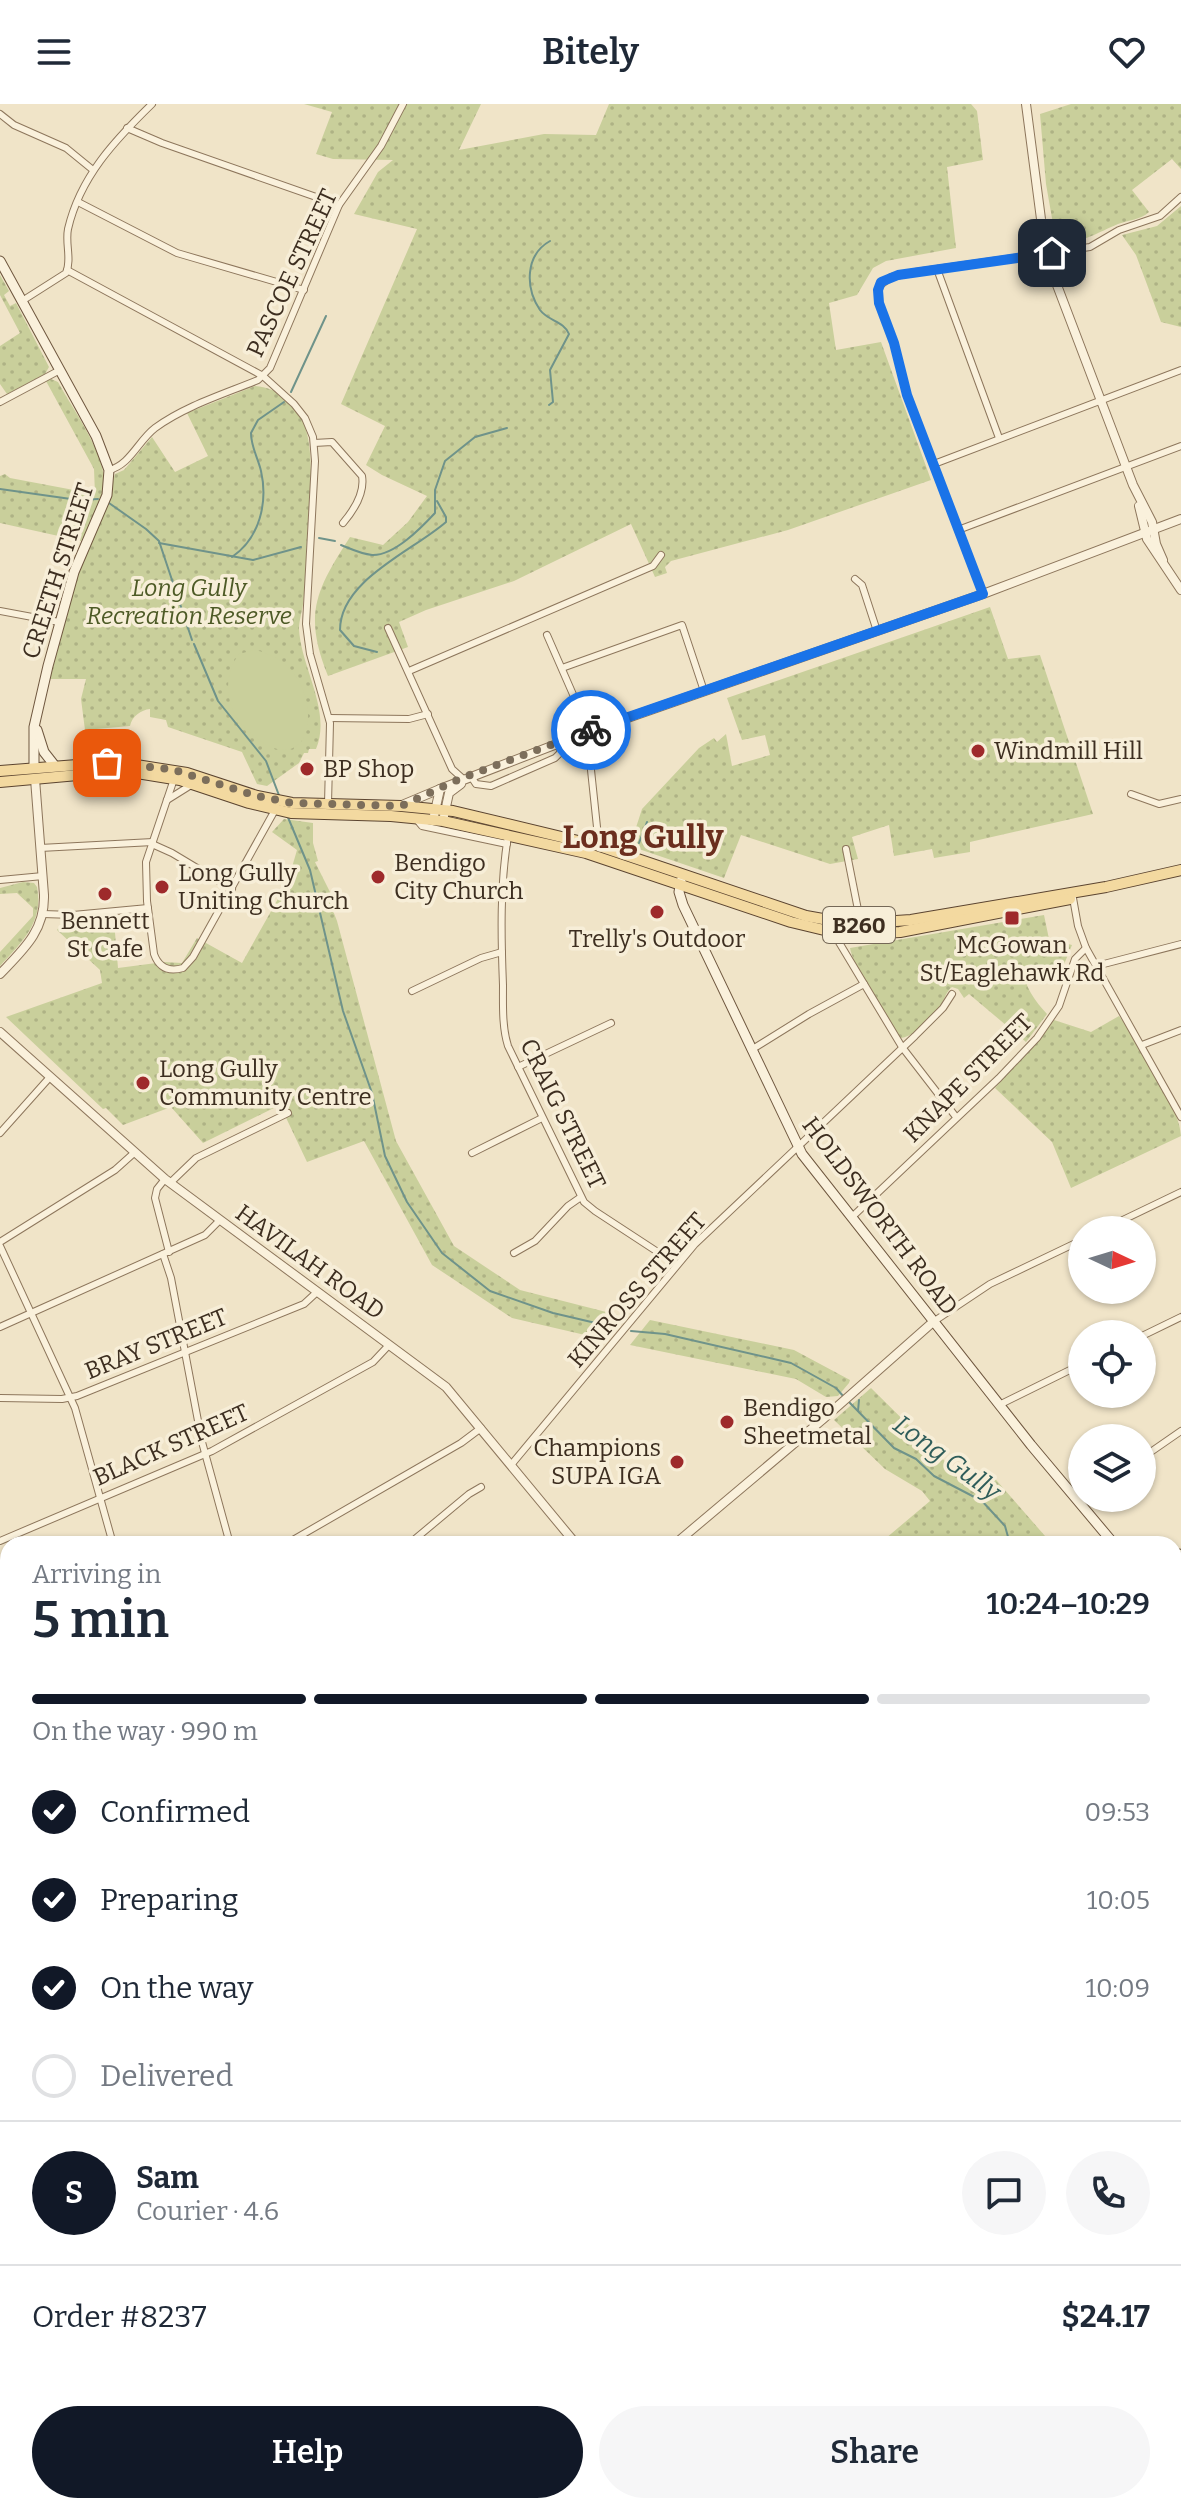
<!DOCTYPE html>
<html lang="en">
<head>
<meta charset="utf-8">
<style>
  :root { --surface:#fff; --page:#f6f6f7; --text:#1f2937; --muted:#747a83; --line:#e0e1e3; --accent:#111827 }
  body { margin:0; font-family:Bitter,serif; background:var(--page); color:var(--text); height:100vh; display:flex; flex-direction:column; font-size:30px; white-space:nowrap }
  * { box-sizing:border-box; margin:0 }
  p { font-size:26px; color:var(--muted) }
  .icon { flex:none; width:44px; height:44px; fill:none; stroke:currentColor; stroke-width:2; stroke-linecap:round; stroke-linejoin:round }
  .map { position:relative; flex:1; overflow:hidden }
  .sheet { position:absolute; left:0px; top:1432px; width:1182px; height:978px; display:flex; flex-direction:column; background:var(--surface); border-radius:24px 24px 0 0; box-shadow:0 2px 6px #0004 }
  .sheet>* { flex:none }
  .needle { width:52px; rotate:94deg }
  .controls { position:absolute; left:1068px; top:1112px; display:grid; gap:16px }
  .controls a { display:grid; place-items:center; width:88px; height:88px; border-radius:50%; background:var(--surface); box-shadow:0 2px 6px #0004; font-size:40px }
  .pin { position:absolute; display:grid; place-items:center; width:68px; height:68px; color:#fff; margin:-34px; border-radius:16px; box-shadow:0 4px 12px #0006 }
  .courier { position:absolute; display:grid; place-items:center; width:80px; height:80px; margin:-40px; border:6px solid #1a73e8; border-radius:50%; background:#fff; color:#222; box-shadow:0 2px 10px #0007 }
  .summary em { font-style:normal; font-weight:600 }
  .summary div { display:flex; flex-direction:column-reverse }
  .summary { display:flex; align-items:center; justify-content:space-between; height:136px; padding:0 32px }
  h1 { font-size:52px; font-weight:600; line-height:60px }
  .bar { display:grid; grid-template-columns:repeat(4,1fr); gap:12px 8px; align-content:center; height:96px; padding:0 32px }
  .bar i { height:10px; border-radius:6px; background:var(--line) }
  .bar .current { background:var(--accent) }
  .bar p { grid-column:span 4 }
  .line { display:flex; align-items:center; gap:20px; padding:0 32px; border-top:2px solid var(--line) }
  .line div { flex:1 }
  .round { display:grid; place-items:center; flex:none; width:84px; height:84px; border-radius:42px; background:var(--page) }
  ol { padding:0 32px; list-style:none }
  li { display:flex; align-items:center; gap:24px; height:88px }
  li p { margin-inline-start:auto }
  li .icon { padding:8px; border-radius:50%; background:var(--accent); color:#fff; stroke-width:4 }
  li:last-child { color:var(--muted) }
  li i { width:44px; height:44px; border:4px solid var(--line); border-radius:50% }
  .action { display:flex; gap:16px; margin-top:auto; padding:16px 32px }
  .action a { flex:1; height:92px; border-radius:48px; background:var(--accent); color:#fff; font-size:32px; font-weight:600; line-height:92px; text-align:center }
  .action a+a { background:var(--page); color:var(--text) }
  header { display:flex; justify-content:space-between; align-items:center; height:104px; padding:0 32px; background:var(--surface); font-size:36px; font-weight:600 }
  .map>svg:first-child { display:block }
  .grass { fill:url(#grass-dots) }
  .forest { fill:url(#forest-crowns) }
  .pitch { fill:#c9cf9b }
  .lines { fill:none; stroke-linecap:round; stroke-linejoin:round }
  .stream { stroke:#6f938a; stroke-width:2 }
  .minor-casing { stroke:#8d765c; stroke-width:8 }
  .tertiary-casing { stroke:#8d765c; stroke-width:10 }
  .secondary-casing { stroke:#6f573f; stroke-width:11 }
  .primary-casing { stroke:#5b4430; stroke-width:12 }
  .minor { stroke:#faf1dc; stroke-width:6 }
  .tertiary { stroke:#faf1dc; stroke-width:8 }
  .secondary { stroke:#faf1dc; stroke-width:9 }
  .primary { stroke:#f3d9a0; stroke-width:10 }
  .rail-casing { stroke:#3d2e20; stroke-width:5 }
  .rail { stroke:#f7eed8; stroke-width:2; stroke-dasharray:6; stroke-linecap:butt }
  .done { stroke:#7c6e5b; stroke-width:8; stroke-dasharray:0 14.4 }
  .route { stroke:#1a73e8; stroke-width:10 }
  .poi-dot { fill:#9e2a2b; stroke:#f7eed8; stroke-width:3 }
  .labels { text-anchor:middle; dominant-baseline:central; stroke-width:7; stroke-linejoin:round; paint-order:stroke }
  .shield { fill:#f7eed8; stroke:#756857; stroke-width:2 }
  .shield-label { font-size:22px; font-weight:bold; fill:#3d2e20 }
  .street-label { font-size:24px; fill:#3d2e20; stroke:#f7eed8 }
  .park-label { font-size:24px; font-style:italic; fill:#4d5a26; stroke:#f7eed8 }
  .poi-label { font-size:24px; fill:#3d2e20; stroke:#f7eed8; text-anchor:start }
  .water-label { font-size:26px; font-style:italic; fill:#2f5d5a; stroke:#f7eed8 }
  .district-label { font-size:32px; font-weight:bold; fill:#6b2e1e; stroke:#f7eed8 }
</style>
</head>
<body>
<header><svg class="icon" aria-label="menu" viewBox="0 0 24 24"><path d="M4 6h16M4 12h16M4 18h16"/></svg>Bitely<svg class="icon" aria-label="heart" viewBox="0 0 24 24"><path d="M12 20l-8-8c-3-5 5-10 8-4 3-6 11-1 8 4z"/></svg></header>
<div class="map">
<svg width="1181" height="2409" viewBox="0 0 1181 2409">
  <defs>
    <pattern id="grass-dots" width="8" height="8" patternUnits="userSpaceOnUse" patternTransform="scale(2)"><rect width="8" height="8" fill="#c9cf9b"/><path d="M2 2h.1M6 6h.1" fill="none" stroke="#aeb285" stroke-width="1.8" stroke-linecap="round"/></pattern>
    <pattern id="forest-crowns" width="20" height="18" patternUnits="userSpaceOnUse" patternTransform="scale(2)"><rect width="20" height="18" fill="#c9cf9b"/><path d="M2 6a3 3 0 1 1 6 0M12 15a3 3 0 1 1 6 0" fill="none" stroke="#aeb285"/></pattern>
  </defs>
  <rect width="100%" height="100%" fill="#f0e4c8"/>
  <g class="grass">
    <path d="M304,0h177l-22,46 85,-16 52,1 13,-31h362l6,7 6,49 -36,7 9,81 -70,13 -13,7 -16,27 -28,8 7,47 45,-8 50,138 -143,50 -117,31 -6,6 2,6 -12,4 -24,-53 -117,57 -88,29 -27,12 9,25 -80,29c-25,-62 -12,-86 22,-139l33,8 25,-23 19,-26 -45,-21 -16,-10 19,-39 -44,-22 76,-175 -63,-15 24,-42 15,-12 -60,-1 -17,-5 16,-42z"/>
    <path d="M1071,0h110v65l-9,-10 -40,31 17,22c-9,8 -20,8 -31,12 -21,9 -31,16 -56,21l-6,-4 -10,-57 -6,-70z"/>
    <polygon points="1181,102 1181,223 1161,218 1136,151 1122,131 1157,122"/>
    <polygon points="0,171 9,187 4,191 10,202 16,199 49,263 45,270 7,290 0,280 0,242 20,229 0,191"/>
    <path d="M51,275l7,3c15,28 51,76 46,108 -3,17 -15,36 -23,51l-81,-18v-47l5,-2 5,4 85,16 -1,-25 -48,-88z"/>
    <path d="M255,282c69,7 56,91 53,138 -2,27 -2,54 -5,80 -1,8 -4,17 -4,25 2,39 33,82 17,120h-7l-1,4h-4l-5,10 -32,23 -10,-2 -15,-32 -74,-25 -2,-7 -16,-3v-8c-9,1 -18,7 -20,17l-45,4 -4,-31 5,-20h-36l28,-107 29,-67 8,-31 9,-4 28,-33 23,35 33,-16 -21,-43z"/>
    <polygon points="990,503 1008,555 1040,551 1093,710 970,738 970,748 934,754 932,745 894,752 889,721 852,733 858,755 830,760 741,731 724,774 630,742 642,705 699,644 714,634 717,638 726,630 732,662 770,651 765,631 742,636 727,594"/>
    <polygon points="284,715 313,719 313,739 318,757 315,758 330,788 330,799 337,817 396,1037 454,1142 520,1186 618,1211 598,1234 512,1214 432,1161 364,1037 307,1058 280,1001 203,1039 171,1003 123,1021 106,1004 103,1005 6,913 102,879 100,866 57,826 62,819 114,817 118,864 164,858 182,859 197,834 242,859 288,777 297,746 272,728"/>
    <path d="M23,778l11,1 3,4c7,35 -15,55 -37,79v-14l33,-36v-8l-16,-15 -17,1v-6z"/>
    <path d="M1044,811l5,24 23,6 -14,34 -35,-10c1,17 12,32 24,45l-21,28 -57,-48 -5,4 -6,-9 -6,-2c-6,5 -6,9 -10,16 -7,12 -28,34 -41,35 -13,-15 -48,-71 -51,-90z"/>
    <path d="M1119,912c17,22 62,93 62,120l-110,52 -19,-46 -57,-54 59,-68 37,12z"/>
    <polygon points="650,1216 794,1246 850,1276 849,1279 838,1292 826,1293 796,1275 630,1241"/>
    <polygon points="871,1284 959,1371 969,1363 984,1374 990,1369 1052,1440 879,1440 930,1397 922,1387 885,1365 834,1316"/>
    <polygon points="8,1877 8,2065 0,2070 0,1880"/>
    <polygon points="8,2112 8,2178 1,2185 0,2116"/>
    <polygon points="474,2402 719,2402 716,2409 483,2409"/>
  </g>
  <polygon class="forest" points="1181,1874 1181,2232 1174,2250 1174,1875"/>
  <g class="pitch">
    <path d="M254,546c33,6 53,32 54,65 0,8 -1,18 -5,24 -19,29 -59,-7 -69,-26 -9,-20 -8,-42 5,-59z"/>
    <polygon points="8,1930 8,2042 0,2044 0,1935"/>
    <polygon points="729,2402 812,2402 799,2409 725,2409"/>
  </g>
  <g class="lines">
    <g class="stream">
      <polyline points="291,288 326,212"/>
      <path d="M549,301l4,-3 -3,-32 19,-36c-5,-13 -21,-13 -29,-24 -15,-22 -15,-55 10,-69"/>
      <polyline points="0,385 78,396 98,395"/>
      <polyline points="109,399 146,425 159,437 192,536"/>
      <polyline points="319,434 335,437"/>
      <polyline points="159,439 253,456 301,443"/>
      <path d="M341,441c10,4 20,9 31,10 22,1 49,-27 63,-42v-23l10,-29 30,-24 32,-9"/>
      <path d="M232,453c28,-19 36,-55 29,-86 -3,-13 -10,-24 -10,-38l7,-13 26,-18"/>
      <polyline points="194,540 218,597 266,657 280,694"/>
      <path d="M377,548l-23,-6 -14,-16c0,-50 73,-79 106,-108v-5l-9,-16"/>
      <polyline points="287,711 310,766 343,907 372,989 385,1052 407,1098 442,1149 490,1187 553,1209 617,1224"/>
      <polyline points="639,739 647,718"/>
      <polyline points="631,1227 665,1230 791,1259 836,1284 844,1293"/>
      <polyline points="849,1298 894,1344 916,1355 934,1372 982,1397 1005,1422 1010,1440"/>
      <polyline points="858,1307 859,1296"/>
      <polyline points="1174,2277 1181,2260"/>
      <polyline points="562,2402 574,2409"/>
      <polyline points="1107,2402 1108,2409"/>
    </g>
    <defs>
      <g id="minor">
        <polyline points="0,10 14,21 66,44 93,66"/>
        <polyline points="127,24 162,39 339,101"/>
        <polyline points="78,98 177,149 304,186"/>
        <polyline points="937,165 999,334"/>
        <polyline points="67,166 263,272 294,300 305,314 313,333 315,357 306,520 310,550 330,619 328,700"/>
        <path d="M22,197l44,-28c6,-14 -1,-29 2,-44 12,-52 47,-89 84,-125"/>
        <polyline points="0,298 60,266"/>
        <path d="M314,339l18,-1 30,34c3,17 -8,34 -19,47"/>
        <polyline points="934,360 1181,266"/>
        <path d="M109,366c21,-5 29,-29 46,-42 30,-22 69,-34 103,-48l12,-12 69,-163 42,-59 22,-42"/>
        <polyline points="958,426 1181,342"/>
        <polyline points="855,475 862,481 877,527"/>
        <polyline points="983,490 907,291 894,239 879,199 879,182 891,173 915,168 1090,143 1119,126 1160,112 1181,93"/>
        <polyline points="0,507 59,518"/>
        <polyline points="388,524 452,665 462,674"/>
        <polyline points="547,531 589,627"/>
        <polyline points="562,564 682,521 704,587"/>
        <polyline points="409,567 653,462 661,451"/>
        <polyline points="329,614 409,615 428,610"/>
        <polyline points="587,628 599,742"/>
        <polyline points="470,671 476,680 491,682 555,654 560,649 561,638"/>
        <path d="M174,675l-28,83 1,39 7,53c5,14 15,18 29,14l10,-11 82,-147"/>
        <polyline points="1131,690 1159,700 1181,695"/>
        <polyline points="167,696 191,681"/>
        <polyline points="417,716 422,722 507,740"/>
        <path d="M508,732c-8,48 -7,99 -5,149 0,20 -1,42 5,61l76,156 11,9 81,53"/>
        <polyline points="152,740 172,749 232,785"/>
        <polyline points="40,744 153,738"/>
        <polyline points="846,745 861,821"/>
        <polyline points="0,776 43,772"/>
        <polyline points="1073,794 1078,822 1086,844 1181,1013"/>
        <polyline points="43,810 73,811 148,804"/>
        <polyline points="834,830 902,943 956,1013"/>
        <polyline points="1096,862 1181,840"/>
        <polyline points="412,887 481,854 502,848"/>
        <polyline points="1142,941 1181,926"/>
        <polyline points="751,946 809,910 864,880"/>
        <polyline points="518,963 611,919"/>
        <polyline points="0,1029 50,973"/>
        <polyline points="472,1049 542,1014"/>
        <polyline points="165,1075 157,1085 155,1094 169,1148"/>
        <polyline points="170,1079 196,1054 288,1009"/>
        <polyline points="852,1113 999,974 1037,934 1059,902 1075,855 1086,844"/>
        <polyline points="1102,1126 1181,1088"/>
        <polyline points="0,1138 115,1066 134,1049"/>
        <polyline points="0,1142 75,1304 113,1440"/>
        <polyline points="514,1149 535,1137 568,1102 581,1093"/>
        <polyline points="163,1150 171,1174 202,1338 230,1440"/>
        <polyline points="933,1218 990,1180 1082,1136"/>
        <polyline points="0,1223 205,1131 220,1116"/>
        <polyline points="1142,1232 1181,1213"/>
        <polyline points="0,1294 62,1295 77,1292 304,1200 317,1188"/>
        <polyline points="999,1301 1082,1260"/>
        <polyline points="1142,1354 1181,1327"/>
        <polyline points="511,1361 695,1140 915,932 943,904 952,890"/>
        <polyline points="0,1437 212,1347 373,1258 389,1241"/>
        <polyline points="286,1440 461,1339 481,1324"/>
        <polyline points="409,1440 469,1390 481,1383"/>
        <polyline points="0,1527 8,1525"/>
        <polyline points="0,1741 8,1760"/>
        <polyline points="0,1862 8,1858"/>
        <polyline points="0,2196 8,2205"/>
        <polyline points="0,2347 8,2355"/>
        <polyline points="53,2402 59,2409"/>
        <polyline points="295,2402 301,2409"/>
        <polyline points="468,2405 472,2409"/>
        <polyline points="42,2409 50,2402"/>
        <polyline points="222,2409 229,2402"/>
        <polyline points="384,2409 391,2402"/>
      </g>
      <g id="tertiary">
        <polyline points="1026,0 1041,115 1052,168 1133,381 1152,418 1156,440 1163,456"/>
        <polyline points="1139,402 1147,435 1181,486"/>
        <polyline points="402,701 440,685"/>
        <polyline points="444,712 449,689 461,680"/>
        <polyline points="433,716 440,685 596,625 983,490 1181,415"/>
        <path d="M0,870c23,-24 45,-43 44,-79l-9,-116"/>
        <polyline points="0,928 165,1075 446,1283 576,1440"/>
        <polyline points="675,1440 822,1316 933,1218"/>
        <polyline points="0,1476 8,1506"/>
        <polyline points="0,1610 8,1607"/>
        <polyline points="1174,2397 1181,2401"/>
        <polyline points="954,2409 955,2402"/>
      </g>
      <g id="secondary">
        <polyline points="0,157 96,332 109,366 107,391 74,468 48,562 34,623 34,664"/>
        <polyline points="37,626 44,648 55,662"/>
        <polyline points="681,777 679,788 683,801 802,1050 1031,1341 1114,1440"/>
        <polyline points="1174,1458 1179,1450"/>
        <polyline points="1174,1510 1181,1518"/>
        <polyline points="0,2268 8,2261"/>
        <polyline points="0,2279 8,2270"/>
      </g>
      <g id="primary">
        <polyline points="0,667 90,660 130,660 187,669 257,692 292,699 401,702 453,707 599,742 806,812 851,820 911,816 1106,783 1181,766"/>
        <polyline points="0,678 100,669 137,669 180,676 249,699 291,709 391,712 443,717 586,749 791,818 845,831 900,828 1070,795"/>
      </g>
    </defs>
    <use href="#minor" class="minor-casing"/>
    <use href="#tertiary" class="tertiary-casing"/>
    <use href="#secondary" class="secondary-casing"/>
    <use href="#primary" class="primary-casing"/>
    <use href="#minor" class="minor"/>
    <use href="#tertiary" class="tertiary"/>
    <use href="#secondary" class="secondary"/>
    <use href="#primary" class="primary"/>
    <defs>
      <g id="rail">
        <polyline points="1174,1775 1181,1752"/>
        <polyline points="982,2409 984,2402"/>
      </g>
    </defs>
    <use href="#rail" class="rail-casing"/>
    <use href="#rail" class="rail"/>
  </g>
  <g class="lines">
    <polyline class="done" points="107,659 171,665 257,692 292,699 401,702 462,674 591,626"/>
    <polyline class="route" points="591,626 983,490 907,291 894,239 879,199 878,186 881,178 898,171 1052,149"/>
  </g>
  <g class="poi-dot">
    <circle cx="978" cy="647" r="8"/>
    <circle cx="307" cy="665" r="8"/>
    <circle cx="378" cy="773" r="8"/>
    <circle cx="162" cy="783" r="8"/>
    <circle cx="105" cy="790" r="8"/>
    <circle cx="657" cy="808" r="8"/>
    <rect x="1004" y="806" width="16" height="16" rx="4"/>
    <circle cx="143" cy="979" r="8"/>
    <circle cx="727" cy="1318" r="8"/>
    <circle cx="677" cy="1358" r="8"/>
  </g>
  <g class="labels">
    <rect class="shield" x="823" y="803" width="72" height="36" rx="6"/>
    <g class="shield-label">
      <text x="859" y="821">B260</text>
    </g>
    <g class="street-label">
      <text transform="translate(292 169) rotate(-65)">PASCOE STREET</text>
      <text transform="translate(58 467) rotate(-72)">CREETH STREET</text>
      <text transform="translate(968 974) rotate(-45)">KNAPE STREET</text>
      <text transform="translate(563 1010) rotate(64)">CRAIG STREET</text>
      <text transform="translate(880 1112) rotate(53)">HOLDSWORTH ROAD</text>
      <text transform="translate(310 1158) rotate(36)">HAVILAH ROAD</text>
      <text transform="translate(637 1186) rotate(-49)">KINROSS STREET</text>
      <text transform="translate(156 1240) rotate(-22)">BRAY STREET</text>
      <text transform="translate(171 1341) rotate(-24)">BLACK STREET</text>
    </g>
    <g class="park-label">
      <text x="189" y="484">Long Gully<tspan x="189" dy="28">Recreation Reserve</tspan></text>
    </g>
    <g class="poi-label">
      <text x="994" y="647">Windmill Hill</text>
      <text x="323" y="665">BP Shop</text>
      <text x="394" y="759">Bendigo<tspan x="394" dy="28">City Church</tspan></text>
      <text x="178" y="769">Long Gully<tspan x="178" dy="28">Uniting Church</tspan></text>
      <text x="105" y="817" text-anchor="middle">Bennett<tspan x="105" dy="28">St Cafe</tspan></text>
      <text x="657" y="835" text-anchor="middle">Trelly's Outdoor</text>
      <text x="1012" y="841" text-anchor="middle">McGowan<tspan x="1012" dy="28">St/Eaglehawk Rd</tspan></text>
      <text x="159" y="965">Long Gully<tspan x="159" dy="28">Community Centre</tspan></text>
      <text x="743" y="1304">Bendigo<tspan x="743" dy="28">Sheetmetal</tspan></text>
      <text x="661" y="1344" text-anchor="end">Champions<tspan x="661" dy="28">SUPA IGA</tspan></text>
    </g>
    <g class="water-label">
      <text transform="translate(947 1354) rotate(36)">Long Gully</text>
    </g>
    <g class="district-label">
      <text x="643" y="733">Long Gully</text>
    </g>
  </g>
</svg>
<div class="controls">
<a><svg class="needle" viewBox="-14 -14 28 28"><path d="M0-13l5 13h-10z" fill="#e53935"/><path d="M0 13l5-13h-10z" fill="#747a83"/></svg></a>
<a><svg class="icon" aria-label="locate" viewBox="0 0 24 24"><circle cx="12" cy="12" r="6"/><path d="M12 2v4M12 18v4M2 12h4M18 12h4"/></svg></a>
<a><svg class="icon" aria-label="layers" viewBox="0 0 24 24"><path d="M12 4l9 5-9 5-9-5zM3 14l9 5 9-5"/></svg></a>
</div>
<div class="pin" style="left:107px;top:659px;background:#ea580c"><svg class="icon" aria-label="bag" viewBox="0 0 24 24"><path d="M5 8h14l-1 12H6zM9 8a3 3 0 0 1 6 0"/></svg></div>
<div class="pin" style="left:1052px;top:149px;background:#1f2937"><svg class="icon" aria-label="home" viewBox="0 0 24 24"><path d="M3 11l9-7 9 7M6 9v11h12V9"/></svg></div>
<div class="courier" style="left:591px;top:626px"><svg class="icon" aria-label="bike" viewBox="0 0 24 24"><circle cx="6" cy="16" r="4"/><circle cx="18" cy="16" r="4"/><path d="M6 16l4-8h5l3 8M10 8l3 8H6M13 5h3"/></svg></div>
<section class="sheet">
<div class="summary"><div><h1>5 min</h1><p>Arriving in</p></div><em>10:24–10:29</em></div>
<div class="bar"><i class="current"></i><i class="current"></i><i class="current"></i><i></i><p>On the way · 990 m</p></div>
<ol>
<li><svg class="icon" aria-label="check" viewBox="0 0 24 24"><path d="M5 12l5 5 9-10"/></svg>Confirmed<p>09:53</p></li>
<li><svg class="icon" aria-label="check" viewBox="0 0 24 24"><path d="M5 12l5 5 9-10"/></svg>Preparing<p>10:05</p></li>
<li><svg class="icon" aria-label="check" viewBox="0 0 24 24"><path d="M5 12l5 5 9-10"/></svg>On the way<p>10:09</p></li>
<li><i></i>Delivered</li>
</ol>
<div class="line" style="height:144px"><b class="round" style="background:var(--accent);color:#fff">S</b><div><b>Sam</b><p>Courier · 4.6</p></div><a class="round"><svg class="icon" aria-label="chat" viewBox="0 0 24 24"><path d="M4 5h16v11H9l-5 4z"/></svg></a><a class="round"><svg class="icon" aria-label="phone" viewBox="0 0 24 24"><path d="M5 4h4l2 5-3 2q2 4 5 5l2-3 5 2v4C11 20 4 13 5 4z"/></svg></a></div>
<div class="line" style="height:104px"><div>Order #8237</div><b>$24.17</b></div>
<div class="action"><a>Help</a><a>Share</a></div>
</section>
</div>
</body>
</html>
